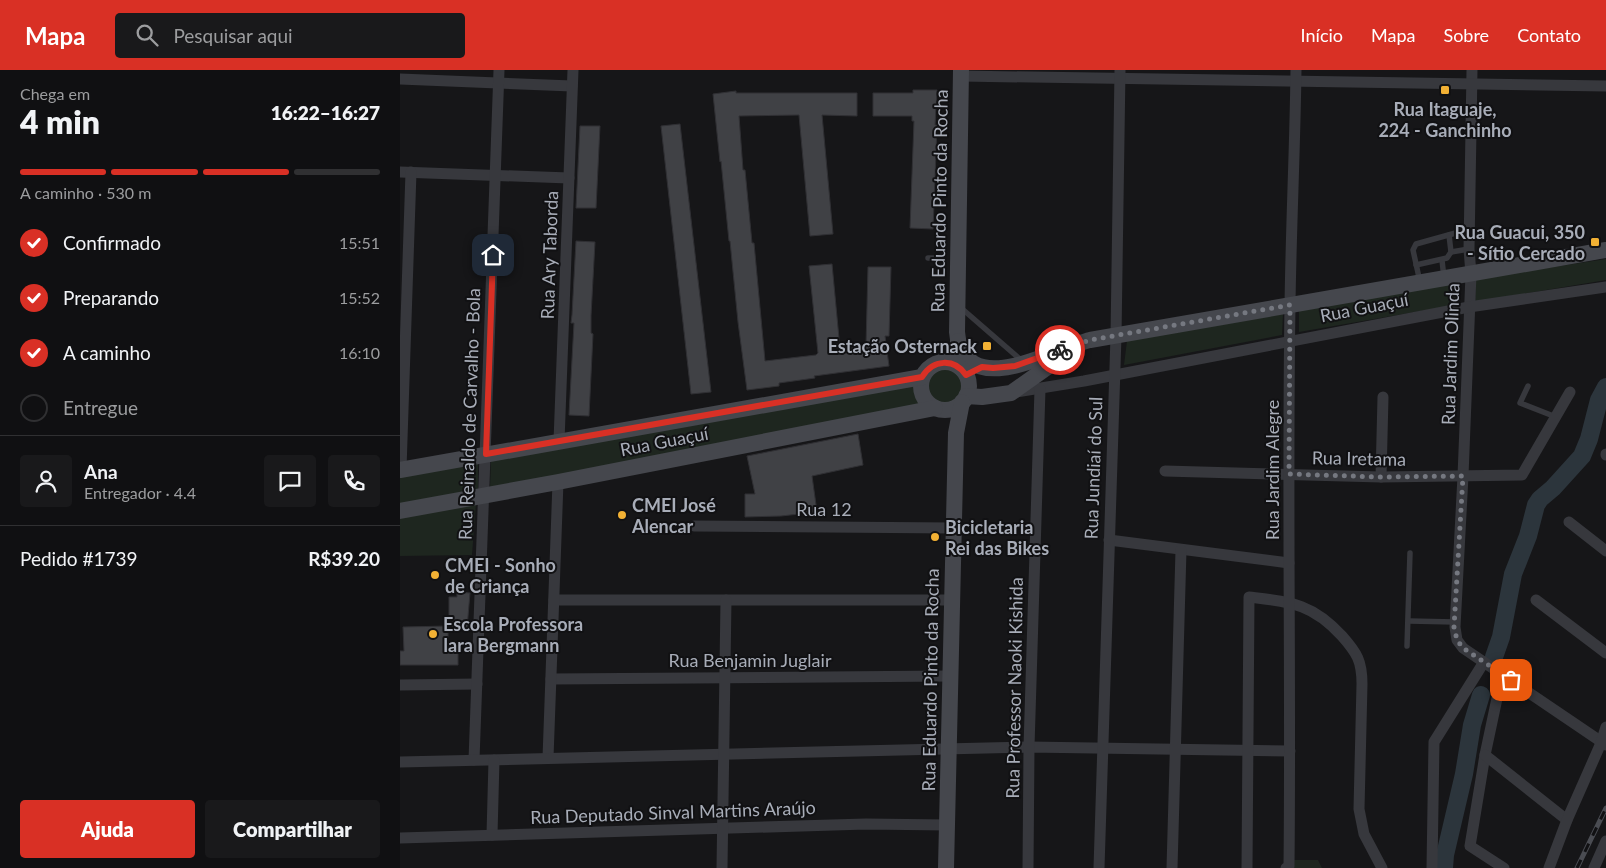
<!DOCTYPE html>
<html lang="pt">
<head>
<meta charset="utf-8">
<style>
  :root { --surface:#101012; --page:#19191b; --text:#f1f3f6; --muted:#9c9d9f; --line:#303032; --accent:#d93025 }
  body { margin:0; font-family:Lato,sans-serif; background:var(--page); color:var(--text); height:100vh; display:flex; flex-direction:column; font-size:19px; white-space:nowrap }
  * { box-sizing:border-box; margin:0 }
  p { font-size:16px; color:var(--muted) }
  .icon { flex:none; width:28px; height:28px; fill:none; stroke:currentColor; stroke-width:2; stroke-linecap:round; stroke-linejoin:round }
  .map { position:relative; flex:1; overflow:hidden }
  .panel { display:flex; flex-direction:column; background:var(--surface); width:400px }
  .panel>* { flex:none }
  .pin { position:absolute; display:grid; place-items:center; width:42px; height:42px; color:#fff; margin:-21px; border-radius:10px; box-shadow:0 2px 8px #0006 }
  .courier { position:absolute; display:grid; place-items:center; width:50px; height:50px; margin:-25px; border:4px solid #d93025; border-radius:50%; background:#fff; color:#222; box-shadow:0 1px 6px #0007 }
  .overview em { font-style:normal; font-weight:800 }
  .overview div { display:flex; flex-direction:column-reverse }
  .overview { display:flex; align-items:center; justify-content:space-between; height:85px; padding:0 20px }
  h1 { font-size:32px; font-weight:800; line-height:38px }
  .bar { display:grid; grid-template-columns:repeat(4,1fr); gap:8px 5px; align-content:center; height:60px; padding:0 20px }
  .bar i { height:6px; border-radius:4px; background:var(--line) }
  .bar .active { background:var(--accent) }
  .bar p { grid-column:span 4 }
  .line { display:flex; align-items:center; gap:12px; padding:0 20px; border-top:1px solid var(--line) }
  .line div { flex:1 }
  .round { display:grid; place-items:center; flex:none; width:52px; height:52px; border-radius:5px; background:var(--page) }
  ol { padding:0 20px; list-style:none }
  li { display:flex; align-items:center; gap:15px; height:55px }
  li p { margin-inline-start:auto }
  li .icon { padding:5px; border-radius:50%; background:var(--accent); color:#fff; stroke-width:4 }
  li:last-child { color:var(--muted) }
  li i { width:28px; height:28px; border:2px solid var(--line); border-radius:50% }
  .button { display:flex; gap:10px; margin-top:auto; padding:10px 20px }
  .button a { flex:1; height:58px; border-radius:5px; background:var(--accent); color:#fff; font-size:20px; font-weight:800; line-height:58px; text-align:center }
  .button a+a { background:var(--page); color:var(--text) }
  header { display:flex; align-items:center; gap:30px; box-sizing:border-box; height:70px; padding:0 25px; background:var(--accent); color:#fff }
  header strong { font-size:24px }
  nav { display:flex; gap:28px; margin-inline-start:auto; font-size:18px }
  .search { width:350px; height:45px; background:var(--page); display:flex; align-items:center; gap:12px; box-sizing:border-box; padding:0 18px; border-radius:5px; color:var(--muted); font-size:19px }
  main { display:flex; flex:1; min-height:0 }
  .map>svg:first-child { display:block }
  .green { fill:#1e261f }
  .lines { fill:none; stroke-linecap:round; stroke-linejoin:round }
  .river { stroke:#2c353c; stroke-width:18 }
  .building { fill:#404145; stroke:#303034 }
  .lane { stroke:#37383d; stroke-width:5.5 }
  .street { stroke:#37383d; stroke-width:11 }
  .secondary { stroke:#45474d; stroke-width:16 }
  .rail-casing { stroke:#4a4c52; stroke-width:5 }
  .rail { stroke:#111113; stroke-width:3; stroke-dasharray:9; stroke-linecap:butt }
  .done { stroke:#757880; stroke-width:5; stroke-dasharray:0 9 }
  .route { stroke:#d93025; stroke-width:6 }
  .poi-dot { fill:#f2b134; stroke:#111113; stroke-width:2 }
  .labels { text-anchor:middle; dominant-baseline:central; stroke-width:4; stroke-linejoin:round; paint-order:stroke }
  .poi-label { font-size:18px; font-weight:bold; fill:#a8adb8; stroke:#111113; text-anchor:start }
  .street-label { font-size:18px; fill:#a8adb8; stroke:#111113 }
</style>
</head>
<body>
<header>
<strong>Mapa</strong>
<div class="search"><svg class="icon" aria-label="search" viewBox="0 0 24 24"><circle cx="10" cy="10" r="6"/><path d="M15 15l6 6"/></svg>Pesquisar aqui</div>
<nav><a>Início</a><a>Mapa</a><a>Sobre</a><a>Contato</a></nav>
</header>
<main>
<section class="panel">
<div class="overview"><div><h1>4 min</h1><p>Chega em</p></div><em>16:22–16:27</em></div>
<div class="bar"><i class="active"></i><i class="active"></i><i class="active"></i><i></i><p>A caminho · 530 m</p></div>
<ol>
<li><svg class="icon" aria-label="check" viewBox="0 0 24 24"><path d="M5 12l5 5 9-10"/></svg>Confirmado<p>15:51</p></li>
<li><svg class="icon" aria-label="check" viewBox="0 0 24 24"><path d="M5 12l5 5 9-10"/></svg>Preparando<p>15:52</p></li>
<li><svg class="icon" aria-label="check" viewBox="0 0 24 24"><path d="M5 12l5 5 9-10"/></svg>A caminho<p>16:10</p></li>
<li><i></i>Entregue</li>
</ol>
<div class="line" style="height:90px"><a class="round"><svg class="icon" aria-label="person" viewBox="0 0 24 24"><circle cx="12" cy="8" r="4"/><path d="M4 21q1-7 8-7t8 7"/></svg></a><div><b>Ana</b><p>Entregador · 4.4</p></div><a class="round"><svg class="icon" aria-label="chat" viewBox="0 0 24 24"><path d="M4 5h16v11H9l-5 4z"/></svg></a><a class="round"><svg class="icon" aria-label="phone" viewBox="0 0 24 24"><path d="M5 4h4l2 5-3 2q2 4 5 5l2-3 5 2v4C11 20 4 13 5 4z"/></svg></a></div>
<div class="line" style="height:65px"><div>Pedido #1739</div><b>R$39.20</b></div>
<div class="button"><a>Ajuda</a><a>Compartilhar</a></div>
</section>
<div class="map">
<svg width="1206" height="798" viewBox="0 0 1206 798">
  <rect width="100%" height="100%" fill="#161618"/>
  <g class="green">
    <polygon points="1206,189 1206,210 1075,232 1076,209"/>
    <polygon points="1057,213 1056,235 899,262 899,240"/>
    <polygon points="883,244 882,265 724,295 727,271"/>
    <circle cx="544" cy="317" r="20"/>
    <polygon points="514,314 521,336 90,419 91,389"/>
    <polygon points="78,391 78,420 0,434 0,404"/>
    <polygon points="76,433 72,485 0,486 0,446"/>
    <polygon points="892,790 918,790 922,798 927,798 890,798"/>
  </g>
  <g class="lines">
    <g class="river">
      <polyline points="1094,587 1101,567 1113,504 1128,466 1136,435 1140,429 1153,418 1182,386 1189,369 1199,330 1206,317"/>
      <polyline points="1044,798 1045,785 1064,704 1072,655 1081,625"/>
    </g>
  </g>
  <g class="building">
    <polygon points="513,20 537,20 535,55 537,55 533,159 510,158 514,51 512,51 512,46 473,46 473,23 513,23"/>
    <polygon points="336,21 336,23 457,23 457,46 422,45 433,164 410,166 399,45 339,46 343,100 345,100 352,173 354,173 365,291 416,285 418,283 409,196 432,194 440,279 466,276 468,197 491,197 489,266 485,266 489,296 414,306 415,308 379,313 379,316 347,320 338,252 330,171 329,171 321,91 320,92 313,24"/>
    <polygon points="280,54 311,322 291,324 261,56"/>
    <polygon points="180,56 200,56 196,138 176,138"/>
    <polygon points="176,171 195,172 191,246 191,263 193,264 189,346 169,345 174,253 171,253 172,245"/>
    <polygon points="458,364 463,395 412,406 417,442 381,446 345,447 345,424 355,424 347,386"/>
    <polygon points="57,522 70,523 67,558 49,558 49,527 57,527"/>
    <polygon points="48,556 48,580 58,580 58,595 0,595 0,581 4,581 3,557"/>
  </g>
  <g class="lines">
    <g class="lane">
      <polyline points="1051,182 1069,179"/>
      <polyline points="528,188 535,188"/>
      <polyline points="1042,190 1044,208"/>
      <polyline points="1016,195 1047,188 1051,182 1049,165"/>
      <polyline points="1020,212 1013,180 1016,174 1070,159"/>
      <polyline points="560,237 621,290"/>
      <polyline points="1128,316 1120,333 1156,347"/>
      <polyline points="1009,551 1055,552"/>
      <polyline points="1007,576 1010,483"/>
    </g>
    <g class="street">
      <polyline points="1072,0 1069,179 1071,204 1063,406 1055,557 1057,570 1063,578 1206,675"/>
      <polyline points="561,6 1206,16"/>
      <polyline points="0,9 172,16"/>
      <polyline points="0,102 169,108"/>
      <polyline points="616,322 684,311 1069,237 1206,217"/>
      <polyline points="159,371 173,0"/>
      <polyline points="1206,384 1206,385"/>
      <polyline points="1,399 11,102"/>
      <polyline points="765,401 981,407 1122,405 1170,322"/>
      <polyline points="981,407 983,327"/>
      <polyline points="1169,452 1206,481"/>
      <polyline points="294,456 553,458"/>
      <polyline points="709,470 889,493"/>
      <polyline points="154,530 552,530"/>
      <polyline points="1136,530 1206,583"/>
      <polyline points="1096,599 1099,619 1085,685 1070,776 1104,798"/>
      <polyline points="151,609 550,606"/>
      <polyline points="0,615 77,614"/>
      <polyline points="1085,685 1167,750"/>
      <polyline points="148,688 158,412"/>
      <polyline points="74,690 99,0"/>
      <polyline points="0,692 629,677 890,681"/>
      <polyline points="92,765 94,690"/>
      <polyline points="0,768 466,754 547,755"/>
      <polyline points="322,798 326,530"/>
      <polyline points="628,798 629,677 640,319"/>
      <polyline points="699,798 716,266 720,0"/>
      <polyline points="772,798 781,480"/>
      <path d="M847,798l2,-271c41,5 63,6 93,39 15,17 20,25 20,48l-3,125 5,25 18,34"/>
      <path d="M886,798l3,-2c2,-187 -2,-373 1,-560 1,-79 5,-157 6,-236"/>
      <polyline points="1032,798 1034,672 1084,592"/>
      <polyline points="1149,798 1167,750 1201,673 1206,657"/>
      <polyline points="1194,798 1206,771"/>
    </g>
    <g class="secondary">
      <polyline points="561,0 557,262 562,299"/>
      <path d="M558,271c16,58 97,7 132,-1l516,-90"/>
      <circle cx="545" cy="316" r="24"/>
      <polyline points="566,326 582,327 611,323 666,284"/>
      <polyline points="0,400 522,307"/>
      <polyline points="0,441 158,412 535,338"/>
      <polyline points="546,798 556,363 562,332"/>
    </g>
    <defs>
      <polyline id="rail" points="1177,798 1206,738"/>
    </defs>
    <use href="#rail" class="rail-casing"/>
    <use href="#rail" class="rail"/>
  </g>
  <g class="lines">
    <polyline class="done" points="660,280 690,270 890,235 889,404 980,407 1063,406 1054,557 1057,570 1063,578 1111,610"/>
    <path class="route" d="M93,185l-7,199 436,-77c11,-18 32,-19 44,-2l16,-8 11,1 22,-2 45,-16"/>
  </g>
  <g class="poi-dot">
    <rect x="1040" y="15" width="10" height="10" rx="2.5"/>
    <rect x="1190" y="167" width="10" height="10" rx="2.5"/>
    <rect x="582" y="271" width="10" height="10" rx="2.5"/>
    <circle cx="222" cy="445" r="5"/>
    <circle cx="535" cy="467" r="5"/>
    <circle cx="35" cy="505" r="5"/>
    <circle cx="33" cy="564" r="5"/>
  </g>
  <g class="labels">
    <g class="poi-label">
      <text x="1045" y="39" text-anchor="middle">Rua Itaguaje,<tspan x="1045" dy="21">224 - Ganchinho</tspan></text>
      <text x="1185" y="162" text-anchor="end">Rua Guacui, 350<tspan x="1185" dy="21">- Sítio Cercado</tspan></text>
      <text x="577" y="276" text-anchor="end">Estação Osternack</text>
      <text x="232" y="435">CMEI José<tspan x="232" dy="21">Alencar</tspan></text>
      <text x="545" y="457">Bicicletaria<tspan x="545" dy="21">Rei das Bikes</tspan></text>
      <text x="45" y="495">CMEI - Sonho<tspan x="45" dy="21">de Criança</tspan></text>
      <text x="43" y="554">Escola Professora<tspan x="43" dy="21">Iara Bergmann</tspan></text>
    </g>
    <g class="street-label">
      <text transform="translate(539 131) rotate(-89)">Rua Eduardo Pinto da Rocha</text>
      <text transform="translate(149 185) rotate(-88)">Rua Ary Taborda</text>
      <text transform="translate(964 237) rotate(-11)">Rua Guaçuí</text>
      <text transform="translate(1050 284) rotate(-88)">Rua Jardim Olinda</text>
      <text transform="translate(69 344) rotate(-88)">Rua Reinaldo de Carvalho - Bola</text>
      <text transform="translate(264 371) rotate(-11)">Rua Guaçuí</text>
      <text transform="translate(959 388) rotate(1)">Rua Iretama</text>
      <text transform="translate(693 398) rotate(-88)">Rua Jundiaí do Sul</text>
      <text transform="translate(872 400) rotate(-90)">Rua Jardim Alegre</text>
      <text x="424" y="439">Rua 12</text>
      <text x="350" y="590">Rua Benjamin Juglair</text>
      <text transform="translate(530 610) rotate(-89)">Rua Eduardo Pinto da Rocha</text>
      <text transform="translate(614 618) rotate(-89)">Rua Professor Naoki Kishida</text>
      <text transform="translate(273 742) rotate(-2)">Rua Deputado Sinval Martins Araújo</text>
    </g>
  </g>
</svg>
<div class="pin" style="left:1111px;top:610px;background:#ea580c"><svg class="icon" aria-label="bag" viewBox="0 0 24 24"><path d="M5 8h14l-1 12H6zM9 8a3 3 0 0 1 6 0"/></svg></div>
<div class="pin" style="left:93px;top:185px;background:#1f2937"><svg class="icon" aria-label="home" viewBox="0 0 24 24"><path d="M3 11l9-7 9 7M6 9v11h12V9"/></svg></div>
<div class="courier" style="left:660px;top:280px"><svg class="icon" aria-label="bike" viewBox="0 0 24 24"><circle cx="6" cy="16" r="4"/><circle cx="18" cy="16" r="4"/><path d="M6 16l4-8h5l3 8M10 8l3 8H6M13 5h3"/></svg></div>
</div>
</main>
</body>
</html>
